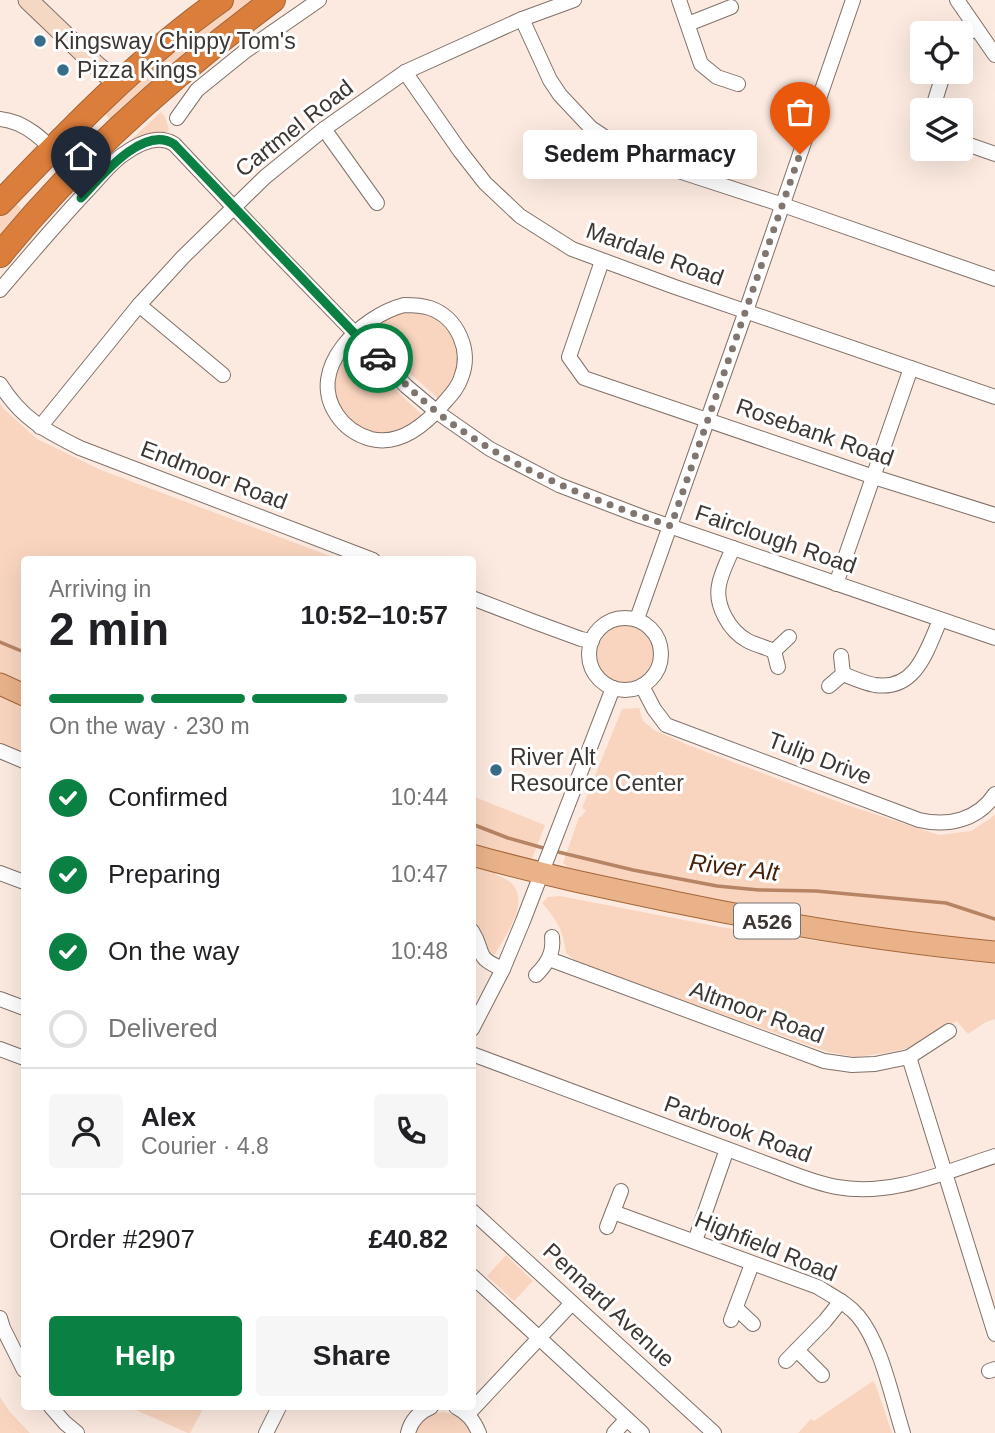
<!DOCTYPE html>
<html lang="en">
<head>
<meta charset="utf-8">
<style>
  :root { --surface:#fff; --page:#f6f6f6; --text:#202124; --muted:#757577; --line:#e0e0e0; --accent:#0b8043 }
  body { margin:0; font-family:Helvetica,sans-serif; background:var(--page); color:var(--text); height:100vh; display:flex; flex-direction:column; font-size:26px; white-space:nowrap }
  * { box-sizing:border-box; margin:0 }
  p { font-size:23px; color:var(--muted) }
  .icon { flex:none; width:38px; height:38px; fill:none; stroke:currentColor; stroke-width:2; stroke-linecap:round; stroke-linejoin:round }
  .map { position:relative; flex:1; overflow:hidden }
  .side { position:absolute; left:21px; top:556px; width:455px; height:854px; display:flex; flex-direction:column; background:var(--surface); border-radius:7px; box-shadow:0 7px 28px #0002 }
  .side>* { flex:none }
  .controls { position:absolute; left:910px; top:21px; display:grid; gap:14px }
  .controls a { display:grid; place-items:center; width:63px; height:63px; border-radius:7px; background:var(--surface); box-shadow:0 7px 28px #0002; font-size:35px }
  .pin { position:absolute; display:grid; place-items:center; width:60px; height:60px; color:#fff; margin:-72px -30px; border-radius:50% 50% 50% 0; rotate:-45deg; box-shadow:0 0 7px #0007 }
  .pin .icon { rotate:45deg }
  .courier { position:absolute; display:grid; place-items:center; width:70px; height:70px; margin:-35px; border:5px solid #0b8043; border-radius:50%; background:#fff; color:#222; box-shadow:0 2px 9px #0007 }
  .bubble { position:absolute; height:49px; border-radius:7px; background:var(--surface); box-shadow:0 7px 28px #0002; font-size:23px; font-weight:700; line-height:49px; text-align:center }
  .headline em { font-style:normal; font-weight:700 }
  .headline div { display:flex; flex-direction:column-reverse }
  .headline { display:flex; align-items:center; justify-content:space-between; height:119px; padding:0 28px }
  h1 { font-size:46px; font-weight:700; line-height:52px }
  .bar { display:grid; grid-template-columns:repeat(4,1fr); gap:10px 7px; align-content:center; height:84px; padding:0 28px }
  .bar i { height:9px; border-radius:5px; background:var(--line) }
  .bar .on { background:var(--accent) }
  .bar p { grid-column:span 4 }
  .line { display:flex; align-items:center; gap:18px; padding:0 28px; border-top:2px solid var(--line) }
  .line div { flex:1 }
  .round { display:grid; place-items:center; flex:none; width:74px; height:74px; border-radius:7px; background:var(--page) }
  ol { padding:0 28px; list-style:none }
  li { display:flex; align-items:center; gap:21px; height:77px }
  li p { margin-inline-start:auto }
  li .icon { padding:7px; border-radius:50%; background:var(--accent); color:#fff; stroke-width:4 }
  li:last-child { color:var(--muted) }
  li i { width:38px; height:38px; border:4px solid var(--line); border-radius:50% }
  .action { display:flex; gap:14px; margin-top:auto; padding:14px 28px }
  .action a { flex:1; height:80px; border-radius:7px; background:var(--accent); color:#fff; font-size:28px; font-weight:700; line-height:80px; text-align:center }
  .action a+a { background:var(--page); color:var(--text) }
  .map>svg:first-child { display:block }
  .green { fill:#f9d5bf }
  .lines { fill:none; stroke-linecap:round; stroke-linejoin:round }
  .stream { stroke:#b68464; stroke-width:3.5 }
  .street-casing { stroke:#807168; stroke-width:16 }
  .secondary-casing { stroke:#807168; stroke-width:21 }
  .primary-casing { stroke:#a46538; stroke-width:23 }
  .highway-casing { stroke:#a46538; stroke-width:26 }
  .street { stroke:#fff; stroke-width:14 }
  .secondary { stroke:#f4d8c4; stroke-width:19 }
  .primary { stroke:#eab289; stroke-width:21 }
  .highway { stroke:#dc7e3b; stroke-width:24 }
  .done { stroke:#80756f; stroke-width:7; stroke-dasharray:0 12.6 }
  .route { stroke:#0b8043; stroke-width:9 }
  .poi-dot { fill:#386d89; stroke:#fff; stroke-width:2.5 }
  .labels { text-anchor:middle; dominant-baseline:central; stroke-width:6; stroke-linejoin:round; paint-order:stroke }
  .shield { fill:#fff; stroke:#777270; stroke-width:2 }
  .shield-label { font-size:21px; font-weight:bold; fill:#3d3632 }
  .poi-label { font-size:23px; fill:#3d3632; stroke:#fff; text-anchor:start }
  .street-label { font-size:23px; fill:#3d3632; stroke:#fff }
  .water-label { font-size:24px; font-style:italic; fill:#442108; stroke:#fff }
</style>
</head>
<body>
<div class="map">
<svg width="995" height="1433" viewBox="0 0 995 1433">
  <rect width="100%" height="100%" fill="#fceae0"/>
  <g class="green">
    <polygon points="234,0 262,0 114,125 103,111 166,54"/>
    <polygon points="161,112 165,117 169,130 167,132 162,132 121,149"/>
    <polygon points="13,201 26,213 0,241 0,216"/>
    <polygon points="410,311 433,315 452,332 460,355 456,378 440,400 404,368 368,331 370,327 394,313"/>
    <path d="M351,347l71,68 1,2c-4,3 -9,8 -13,11 -33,18 -78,-4 -76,-43 1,-14 8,-24 14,-36z"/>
    <polygon points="0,403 4,409 37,439 101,470 341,560 24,560 24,690 0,677"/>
    <circle cx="625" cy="653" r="30"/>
    <polygon points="0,684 24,695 24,754 0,745"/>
    <polygon points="639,708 643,721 654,730 688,745 844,804 939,835 971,831 995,815 995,945 842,928 578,876 563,863 579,817 581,817 586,810 582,808 622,709"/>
    <polygon points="472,796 545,825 532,859 473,849"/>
    <path d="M473,855l29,8 -7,11c6,3 15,6 19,12 14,20 -9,50 -19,68l-6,2 -16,-31z"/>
    <path d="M560,896l160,31 220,31 55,6v55l-9,3 -18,12 -11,-13 -43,26 -29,6 -29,4 -28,-5 -251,-90 -11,-9c-3,-23 -9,-33 -24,-50l6,-6z"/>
    <polygon points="506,1255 533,1281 514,1301 487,1276"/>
    <polygon points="873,1381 876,1386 892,1433 798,1433 811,1419 814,1421"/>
    <polygon points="0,1397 9,1411 30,1433 0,1433"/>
    <polygon points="134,1407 204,1407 190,1433 188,1433 138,1411"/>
    <path d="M443,1412c14,3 22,8 27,21h-55c6,-13 13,-19 28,-21z"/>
  </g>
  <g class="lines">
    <g class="stream">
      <polyline points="0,642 24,652"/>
      <polyline points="472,824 508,838 547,849"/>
      <polyline points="554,851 633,870 717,886 759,890 816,891 946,903 995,919"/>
    </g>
    <defs>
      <g id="street">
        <polyline points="679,0 701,64 717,77 738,84"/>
        <polyline points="957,0 995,55"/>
        <polyline points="522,19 550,80 560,95 591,128 618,146 657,164 783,205 995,279"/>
        <polyline points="688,24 731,7"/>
        <polyline points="961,40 975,27"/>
        <polyline points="405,72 460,151 485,183 520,216 572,249 675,287 995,397"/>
        <polyline points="934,110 933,107 944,72"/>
        <polyline points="177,118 197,90 244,52 319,0"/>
        <path d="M0,119c32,3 53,32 75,53"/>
        <polyline points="324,129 377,203"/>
        <polyline points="961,142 995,154"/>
        <polyline points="602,261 569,357 584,378 874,477 995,515"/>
        <path d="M0,290c28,-33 56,-66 86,-98 12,-12 24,-29 38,-38 14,-10 34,-20 50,-10l100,106 132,136 31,26 53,37 69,36 81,31 355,122"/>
        <polyline points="139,305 223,375"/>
        <path d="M404,305c9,0 17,0 26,3 28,10 42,43 31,70 -3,10 -11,18 -18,26 -18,21 -43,42 -72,35 -14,-4 -26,-12 -34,-24 -32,-47 25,-99 67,-110z"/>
        <path d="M0,384c22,35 44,46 80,64l293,112"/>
        <polyline points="40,427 139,305 183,257 265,177 324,129 405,72 522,19 574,0"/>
        <path d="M733,548c-5,12 -12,25 -14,37 -4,20 10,46 29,56 8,4 17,6 26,10"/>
        <polyline points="836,584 911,368"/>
        <polyline points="472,598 532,621 581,639 592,641"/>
        <circle cx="625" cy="654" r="36"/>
        <polyline points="637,619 746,311 853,0"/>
        <polyline points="778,667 774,651 789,637"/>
        <path d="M843,674c10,4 21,9 32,11 41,6 52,-35 65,-65"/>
        <path d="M642,686l12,23 12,16 253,95c29,7 59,0 76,-26"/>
        <polyline points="829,686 843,674 841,656"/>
        <polyline points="0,751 24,761"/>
        <polyline points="0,873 24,882"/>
        <path d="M472,931c14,22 1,26 31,38"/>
        <polyline points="549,959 824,1061 852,1065 875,1064 909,1057 949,1031"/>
        <path d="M536,975c11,-11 18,-22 16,-38"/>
        <polyline points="0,999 24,1008"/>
        <polyline points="472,1029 503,969 523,921 613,688"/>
        <polyline points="0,1049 24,1058"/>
        <path d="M472,1054l298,111c22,8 44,18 67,22 54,10 108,-15 158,-31"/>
        <polyline points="909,1057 995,1334"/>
        <polyline points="472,1211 714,1433"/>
        <path d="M613,1212l205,75c14,9 29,16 40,29 23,27 34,82 45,117"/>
        <polyline points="607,1227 621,1191"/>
        <polyline points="695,1241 727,1149"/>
        <polyline points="472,1276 642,1433"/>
        <polyline points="736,1308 753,1324"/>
        <polyline points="0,1318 3,1328 24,1370"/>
        <polyline points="731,1320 752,1264"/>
        <polyline points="797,1350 822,1375"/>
        <polyline points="786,1361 825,1321 841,1301"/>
        <polyline points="989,1371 995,1369"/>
        <polyline points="51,1407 65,1423 77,1433"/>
        <path d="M456,1407c12,6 18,14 23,26"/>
        <polyline points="468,1414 572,1303"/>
        <polyline points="266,1433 279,1407"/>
        <path d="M408,1433c3,-12 11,-21 23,-26"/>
        <polyline points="614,1433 627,1419"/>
      </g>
      <polyline id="secondary" points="28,0 98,67 119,84"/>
      <g id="primary">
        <polyline points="0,684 24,695"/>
        <path d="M472,855c67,19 135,33 202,47 106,22 213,40 321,50"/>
      </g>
      <g id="highway">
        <path d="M0,203c69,-72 139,-145 221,-203"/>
        <path d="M0,255c78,-97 174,-181 273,-255"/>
      </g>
    </defs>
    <use href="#street" class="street-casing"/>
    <use href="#secondary" class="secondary-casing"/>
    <use href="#primary" class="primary-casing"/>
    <use href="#highway" class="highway-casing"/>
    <use href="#street" class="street"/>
    <use href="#secondary" class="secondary"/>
    <use href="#primary" class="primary"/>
    <use href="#highway" class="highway"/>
  </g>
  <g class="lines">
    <path class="done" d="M378,358c20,19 39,38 60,55 69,54 150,86 233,113l129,-372"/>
    <path class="route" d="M81,198c19,-20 62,-74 93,-54l204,214"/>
  </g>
  <g class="poi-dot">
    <circle cx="40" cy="41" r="7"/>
    <circle cx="63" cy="70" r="7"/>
    <circle cx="496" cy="770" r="7"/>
  </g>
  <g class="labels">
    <rect class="shield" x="734" y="903.5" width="66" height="35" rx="5"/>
    <g class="shield-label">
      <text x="767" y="921">A526</text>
    </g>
    <g class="poi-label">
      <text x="54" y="41">Kingsway Chippy Tom's</text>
      <text x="77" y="70">Pizza Kings</text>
      <text x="510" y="757">River Alt<tspan x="510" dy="26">Resource Center</tspan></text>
    </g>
    <g class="street-label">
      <text transform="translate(294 128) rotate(-38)">Cartmel Road</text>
      <text transform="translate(655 254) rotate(20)">Mardale Road</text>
      <text transform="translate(815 432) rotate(19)">Rosebank Road</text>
      <text transform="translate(214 475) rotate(21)">Endmoor Road</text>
      <text transform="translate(776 539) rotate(19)">Fairclough Road</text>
      <text transform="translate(820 758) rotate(21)">Tulip Drive</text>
      <text transform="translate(757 1012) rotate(20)">Altmoor Road</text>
      <text transform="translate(738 1129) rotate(20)">Parbrook Road</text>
      <text transform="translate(766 1246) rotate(22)">Highfield Road</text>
      <text transform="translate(609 1305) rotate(43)">Pennard Avenue</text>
    </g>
    <g class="water-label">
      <text transform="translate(734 867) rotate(7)">River Alt</text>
    </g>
  </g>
</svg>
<div class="controls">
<a><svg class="icon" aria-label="locate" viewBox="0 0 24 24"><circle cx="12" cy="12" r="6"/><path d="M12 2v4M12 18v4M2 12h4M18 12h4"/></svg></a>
<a><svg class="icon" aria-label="layers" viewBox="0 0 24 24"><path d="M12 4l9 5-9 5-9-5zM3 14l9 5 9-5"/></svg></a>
</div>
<div class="pin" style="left:800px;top:154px;background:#ea580c"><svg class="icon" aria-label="bag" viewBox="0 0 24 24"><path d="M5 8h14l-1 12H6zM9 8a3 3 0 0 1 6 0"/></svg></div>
<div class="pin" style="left:81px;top:198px;background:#1f2937"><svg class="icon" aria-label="home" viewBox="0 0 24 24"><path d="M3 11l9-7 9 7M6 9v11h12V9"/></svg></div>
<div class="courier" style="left:378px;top:358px"><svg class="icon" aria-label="car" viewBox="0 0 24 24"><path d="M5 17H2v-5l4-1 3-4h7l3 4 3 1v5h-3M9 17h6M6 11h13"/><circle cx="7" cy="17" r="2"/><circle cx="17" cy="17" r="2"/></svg></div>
<div class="bubble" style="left:523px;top:130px;width:234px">Sedem Pharmacy</div>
<section class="side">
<div class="headline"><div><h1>2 min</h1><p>Arriving in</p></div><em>10:52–10:57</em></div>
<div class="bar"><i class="on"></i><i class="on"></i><i class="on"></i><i></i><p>On the way · 230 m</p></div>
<ol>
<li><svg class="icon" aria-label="check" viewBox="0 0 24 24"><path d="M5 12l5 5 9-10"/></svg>Confirmed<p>10:44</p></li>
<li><svg class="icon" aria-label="check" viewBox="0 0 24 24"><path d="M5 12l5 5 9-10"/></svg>Preparing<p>10:47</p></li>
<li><svg class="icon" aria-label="check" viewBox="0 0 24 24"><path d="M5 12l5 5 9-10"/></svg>On the way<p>10:48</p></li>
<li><i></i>Delivered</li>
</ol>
<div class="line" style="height:126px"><a class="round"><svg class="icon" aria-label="person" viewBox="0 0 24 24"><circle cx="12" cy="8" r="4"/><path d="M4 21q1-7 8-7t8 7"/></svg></a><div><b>Alex</b><p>Courier · 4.8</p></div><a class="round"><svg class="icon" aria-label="phone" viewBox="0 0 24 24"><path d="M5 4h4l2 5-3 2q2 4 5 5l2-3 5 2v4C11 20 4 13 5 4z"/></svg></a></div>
<div class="line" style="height:91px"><div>Order #2907</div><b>£40.82</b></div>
<div class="action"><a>Help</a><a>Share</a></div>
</section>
</div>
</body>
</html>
